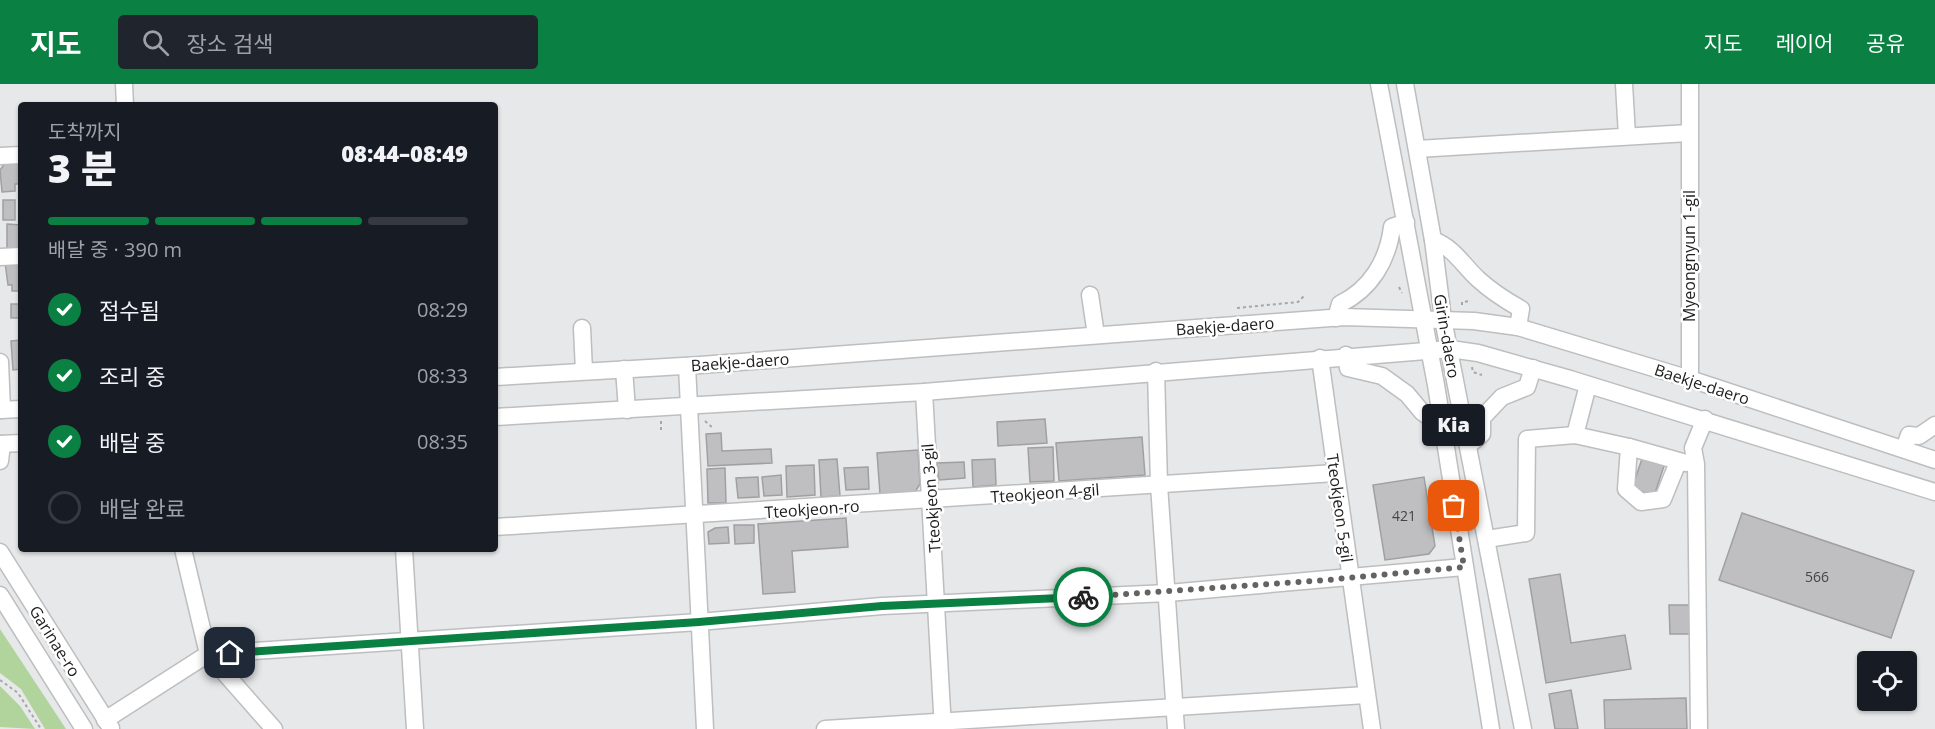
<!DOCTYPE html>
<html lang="ko">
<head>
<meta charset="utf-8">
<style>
  :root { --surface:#171b24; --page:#20242c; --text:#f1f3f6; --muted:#9ea1a6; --line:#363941; --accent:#0b8043 }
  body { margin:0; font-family:"Open Sans","Noto Sans KR",sans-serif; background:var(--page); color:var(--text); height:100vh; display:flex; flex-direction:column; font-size:22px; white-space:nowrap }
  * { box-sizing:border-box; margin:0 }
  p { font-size:20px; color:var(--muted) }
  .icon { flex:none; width:33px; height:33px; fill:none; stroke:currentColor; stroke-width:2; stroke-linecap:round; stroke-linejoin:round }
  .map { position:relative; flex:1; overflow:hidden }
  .drawer { position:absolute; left:18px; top:18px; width:480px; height:450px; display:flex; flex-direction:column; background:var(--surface); border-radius:6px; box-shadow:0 2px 4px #0004 }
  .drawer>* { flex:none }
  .buttons { position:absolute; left:1857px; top:567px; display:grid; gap:12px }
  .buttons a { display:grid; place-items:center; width:60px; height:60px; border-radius:6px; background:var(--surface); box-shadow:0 2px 4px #0004; font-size:30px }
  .pin { position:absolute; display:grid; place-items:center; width:51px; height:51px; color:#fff; margin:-26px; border-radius:12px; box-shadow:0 3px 9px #0006 }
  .courier { position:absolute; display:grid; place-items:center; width:60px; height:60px; margin:-30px; border:4px solid #0b8043; border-radius:50%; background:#fff; color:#222; box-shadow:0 2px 8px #0007 }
  .bubble { position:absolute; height:42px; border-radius:6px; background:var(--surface); box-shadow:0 2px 4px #0004; font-size:20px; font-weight:800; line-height:42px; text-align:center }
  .head em { font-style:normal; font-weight:800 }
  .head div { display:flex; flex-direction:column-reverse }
  .head { display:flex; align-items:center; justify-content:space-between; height:102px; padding:0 30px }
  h1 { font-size:39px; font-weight:800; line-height:45px }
  .bar { display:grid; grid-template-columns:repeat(4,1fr); gap:9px 6px; align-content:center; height:72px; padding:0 30px }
  .bar i { height:8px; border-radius:4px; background:var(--line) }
  .bar .current { background:var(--accent) }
  .bar p { grid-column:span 4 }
  ol { padding:0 30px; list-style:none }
  li { display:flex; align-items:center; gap:18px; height:66px }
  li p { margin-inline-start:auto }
  li .icon { padding:6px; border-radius:50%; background:var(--accent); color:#fff; stroke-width:4 }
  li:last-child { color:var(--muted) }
  li i { width:33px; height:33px; border:3px solid var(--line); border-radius:50% }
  header { display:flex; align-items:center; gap:36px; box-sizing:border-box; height:84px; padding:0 30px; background:var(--accent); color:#fff }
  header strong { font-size:28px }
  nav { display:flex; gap:33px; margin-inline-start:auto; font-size:21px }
  .search { width:420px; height:54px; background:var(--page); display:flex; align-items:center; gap:15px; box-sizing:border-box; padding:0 21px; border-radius:6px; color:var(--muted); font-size:22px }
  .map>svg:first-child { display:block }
  .green { fill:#b0d49c }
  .building { fill:#bfbfc1; stroke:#a0a0a1; stroke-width:1.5 }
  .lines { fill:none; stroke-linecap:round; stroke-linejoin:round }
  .minor-casing { stroke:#bdbebf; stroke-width:19 }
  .path { stroke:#a6a7a8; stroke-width:2; stroke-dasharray:3 3; stroke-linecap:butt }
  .minor { stroke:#fff; stroke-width:16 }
  .done { stroke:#636364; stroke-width:6; stroke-dasharray:0 10.8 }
  .route { stroke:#0b8043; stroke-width:8 }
  .labels { text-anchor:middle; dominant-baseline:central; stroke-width:5; stroke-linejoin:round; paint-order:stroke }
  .number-label { font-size:14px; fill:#454546 }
  .street-label { font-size:16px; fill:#1c1c1d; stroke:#fff }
</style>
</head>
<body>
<header>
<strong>지도</strong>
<div class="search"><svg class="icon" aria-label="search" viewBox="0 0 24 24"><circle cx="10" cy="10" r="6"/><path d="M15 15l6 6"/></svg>장소 검색</div>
<nav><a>지도</a><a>레이어</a><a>공유</a></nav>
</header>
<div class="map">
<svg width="1935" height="645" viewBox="0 0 1935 645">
  <rect width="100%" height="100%" fill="#e7e8e9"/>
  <g class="green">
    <polygon points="0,545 66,645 45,645 21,605 0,589"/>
    <polygon points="0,602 20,622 35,645 0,643"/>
  </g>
  <g class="building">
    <polygon points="21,77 21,100 15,100 15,107 2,108 0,86 6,78"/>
    <rect x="3" y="116" width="12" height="20"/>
    <polygon points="7,140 21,141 21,166 7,166"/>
    <polygon points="21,177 21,207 12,207 12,201 8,201 5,178"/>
    <rect x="11" y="220" width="10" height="14"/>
    <polygon points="21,256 21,285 13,286 11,257"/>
    <polygon points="1045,335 1047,359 998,362 997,338"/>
    <polygon points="721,349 722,367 771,365 772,379 708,382 706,350"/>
    <polygon points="1142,353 1145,391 1059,397 1056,359"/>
    <polygon points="1053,363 1054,397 1030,398 1028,364"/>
    <polygon points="918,366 920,400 915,408 880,410 877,369"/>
    <polygon points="1643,372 1665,379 1654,412 1632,404"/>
    <polygon points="837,375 840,412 821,413 819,376"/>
    <polygon points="995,375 996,401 973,403 972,376"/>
    <polygon points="964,378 965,394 939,396 937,379"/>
    <polygon points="814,381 815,411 787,413 786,382"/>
    <polygon points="868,383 869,405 846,406 844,384"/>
    <polygon points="725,384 726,419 708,419 707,385"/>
    <polygon points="781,391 782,411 764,412 762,393"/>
    <polygon points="758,393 759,413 738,414 736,394"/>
    <polygon points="1424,393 1435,462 1429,470 1385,476 1373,401"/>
    <polygon points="1742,429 1914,487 1891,554 1719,496"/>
    <polygon points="846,434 848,463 792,467 795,508 763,510 758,440"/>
    <polygon points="734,441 754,441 754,459 735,460"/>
    <polygon points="728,443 729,459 709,460 708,448 715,444"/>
    <polygon points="1560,490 1571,559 1625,551 1631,585 1546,599 1529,495"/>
    <polygon points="1669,521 1692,521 1693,550 1670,550"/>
    <polygon points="1571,606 1578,645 1555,645 1549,610"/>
    <polygon points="1686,614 1687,645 1605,645 1604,616"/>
  </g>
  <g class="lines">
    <defs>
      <g id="minor">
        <polyline points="124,0 125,21"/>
        <polyline points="1379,0 1436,301 1491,645"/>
        <polyline points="1405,0 1433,156 1443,235 1523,645"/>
        <polyline points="1624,0 1627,52"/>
        <polyline points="1417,65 1689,49"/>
        <polyline points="0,72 21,71"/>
        <path d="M1433,156c21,8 29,24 45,39 13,12 27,21 43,30l-3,18"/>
        <polyline points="0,173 21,172"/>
        <polyline points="1090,211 1096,251"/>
        <path d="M1336,234l4,-14c31,-15 48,-44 52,-77l14,-5"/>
        <polyline points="582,244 584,287"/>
        <polyline points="1346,271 1348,284 1382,292 1407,310 1422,328 1442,342"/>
        <polyline points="1320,274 1372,645"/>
        <polyline points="0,278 2,326"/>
        <polyline points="687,282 705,645"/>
        <polyline points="624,285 627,326"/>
        <polyline points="1156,287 1159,401 1176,645"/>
        <polyline points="495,293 700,281 1344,233 1474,237 1518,243 1690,295 1935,376"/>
        <polyline points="1690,295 1690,0"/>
        <polyline points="924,308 943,645"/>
        <polyline points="0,326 21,325"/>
        <polyline points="495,333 924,308 1450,265 1478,269 1570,295 1935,408"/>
        <polyline points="1575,351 1588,301"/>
        <polyline points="0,360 21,359"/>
        <polyline points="1469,361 1482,350 1482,334 1502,313 1527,303 1533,284"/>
        <polyline points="1629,363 1686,379"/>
        <polyline points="1904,365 1909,351 1919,352 1935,341"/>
        <polyline points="0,377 2,360"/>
        <polyline points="495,443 1335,389"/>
        <polyline points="1487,455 1526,449 1527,355 1575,351 1629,363 1626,405 1641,418 1663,415 1678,378"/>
        <polyline points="183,465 208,570 274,645"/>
        <polyline points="404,465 415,645"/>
        <polyline points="0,468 111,644"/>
        <polyline points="0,511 84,645"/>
        <polyline points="105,636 208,570 699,538 882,522 1168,509 1464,483"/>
        <polyline points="825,645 1366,611"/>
        <polyline points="1699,645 1696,380 1693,364 1705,335"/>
      </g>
    </defs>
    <use href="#minor" class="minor-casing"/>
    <g class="path">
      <polyline points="1399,203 1402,209"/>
      <polyline points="1462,221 1462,218 1471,217"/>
      <polyline points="1237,224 1298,218 1305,211"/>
      <polyline points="1472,283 1473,288 1482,291"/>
      <polyline points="705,337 713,344"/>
      <polyline points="661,346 661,337"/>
      <polyline points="0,596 18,609 41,645"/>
    </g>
    <use href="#minor" class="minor"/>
  </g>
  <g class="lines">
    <polyline class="done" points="1083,513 1327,496 1464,483 1454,422"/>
    <polyline class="route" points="230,569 699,538 882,522 1083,513"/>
  </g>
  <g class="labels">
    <g class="number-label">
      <text x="1404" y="431">421</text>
      <text x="1817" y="492">566</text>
    </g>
    <g class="street-label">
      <text transform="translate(1689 172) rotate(-90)">Myeongnyun 1-gil</text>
      <text transform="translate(1225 242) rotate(-4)">Baekje-daero</text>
      <text transform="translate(1447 252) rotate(80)">Girin-daero</text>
      <text transform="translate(740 278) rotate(-4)">Baekje-daero</text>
      <text transform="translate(1702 300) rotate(18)">Baekje-daero</text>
      <text transform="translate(1045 409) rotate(-4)">Tteokjeon 4-gil</text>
      <text transform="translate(931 414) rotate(-94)">Tteokjeon 3-gil</text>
      <text transform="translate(1340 424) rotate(82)">Tteokjeon 5-gil</text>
      <text transform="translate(812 425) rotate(-4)">Tteokjeon-ro</text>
      <text transform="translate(55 557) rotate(58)">Garinae-ro</text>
    </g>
  </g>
</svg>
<div class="buttons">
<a><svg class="icon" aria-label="locate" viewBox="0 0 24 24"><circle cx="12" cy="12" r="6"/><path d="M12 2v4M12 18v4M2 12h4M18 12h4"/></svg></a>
</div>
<div class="pin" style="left:1454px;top:422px;background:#ea580c"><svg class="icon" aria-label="bag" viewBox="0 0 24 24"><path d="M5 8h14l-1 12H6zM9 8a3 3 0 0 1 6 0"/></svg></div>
<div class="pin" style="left:230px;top:569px;background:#1f2937"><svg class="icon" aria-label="home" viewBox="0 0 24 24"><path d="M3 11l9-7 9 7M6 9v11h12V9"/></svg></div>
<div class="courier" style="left:1083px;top:513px"><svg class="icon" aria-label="bike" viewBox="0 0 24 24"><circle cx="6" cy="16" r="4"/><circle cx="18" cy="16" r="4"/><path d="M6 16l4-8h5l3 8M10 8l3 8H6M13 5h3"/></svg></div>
<div class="bubble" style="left:1422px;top:320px;width:63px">Kia</div>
<section class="drawer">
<div class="head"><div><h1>3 분</h1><p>도착까지</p></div><em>08:44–08:49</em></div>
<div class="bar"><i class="current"></i><i class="current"></i><i class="current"></i><i></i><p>배달 중 · 390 m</p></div>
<ol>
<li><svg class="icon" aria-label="check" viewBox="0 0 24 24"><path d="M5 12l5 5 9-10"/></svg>접수됨<p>08:29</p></li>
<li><svg class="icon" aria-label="check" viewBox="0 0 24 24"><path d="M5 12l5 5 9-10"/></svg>조리 중<p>08:33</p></li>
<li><svg class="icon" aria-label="check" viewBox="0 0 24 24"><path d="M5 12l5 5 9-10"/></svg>배달 중<p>08:35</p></li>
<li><i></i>배달 완료</li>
</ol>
</section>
</div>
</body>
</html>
